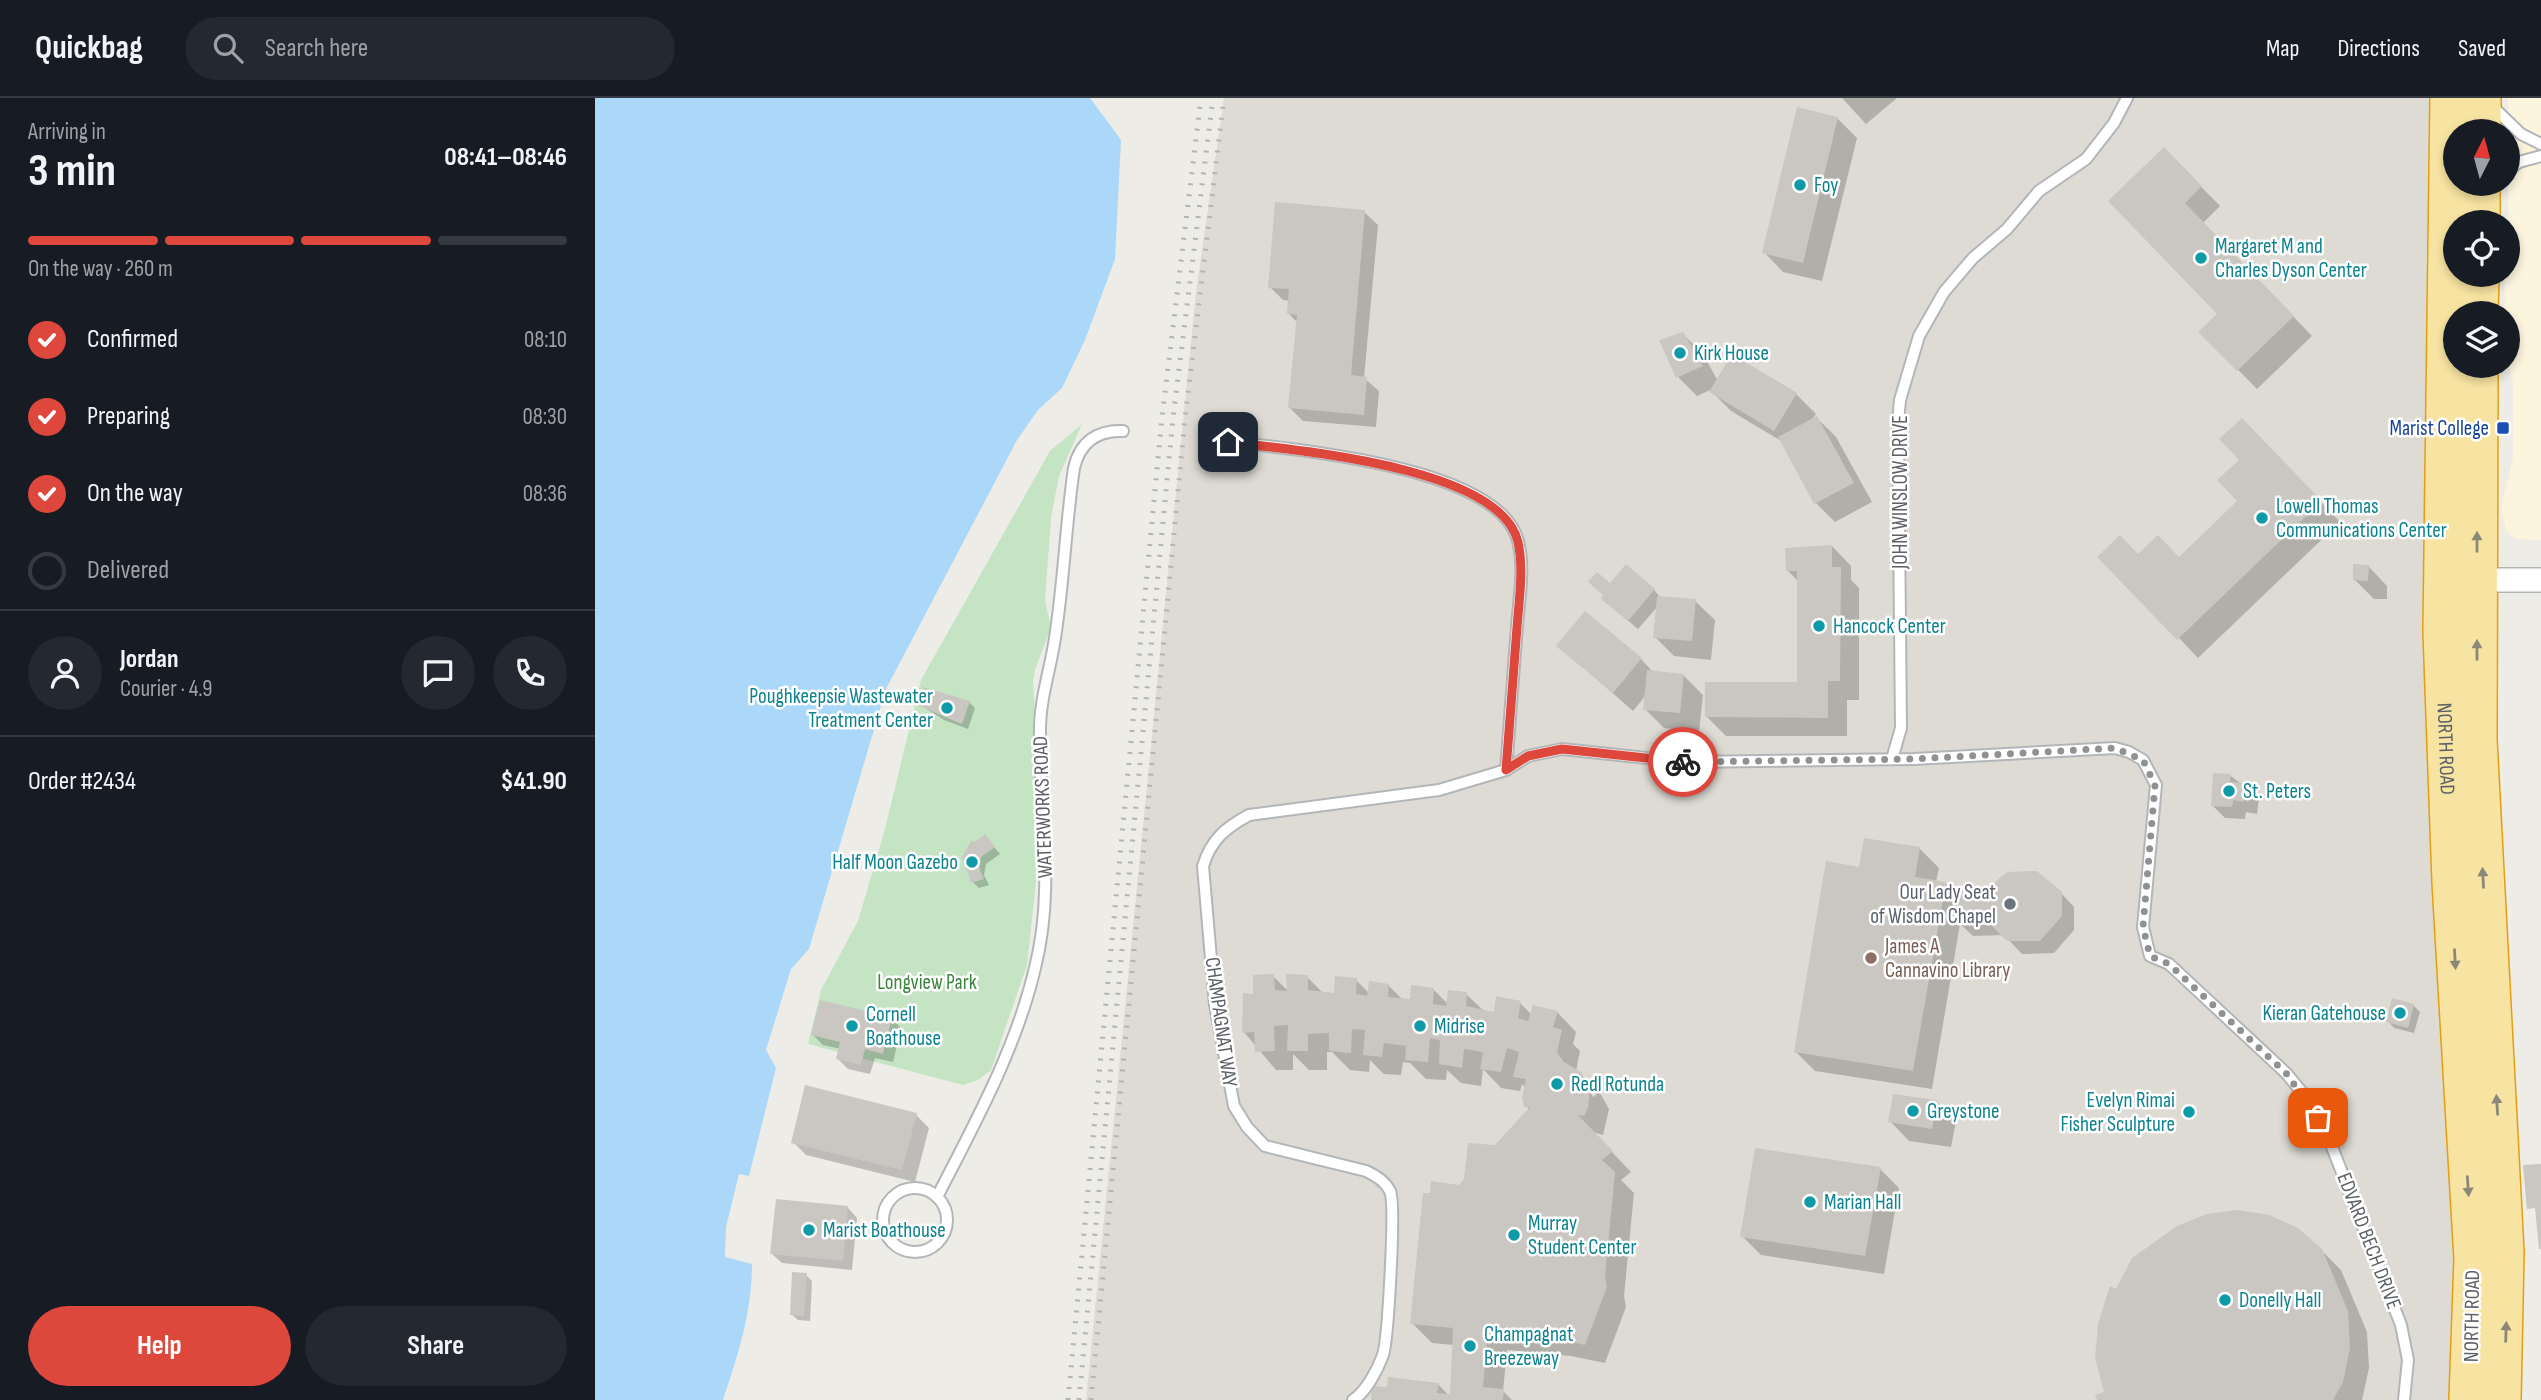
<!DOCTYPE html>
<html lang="en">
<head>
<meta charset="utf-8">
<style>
  :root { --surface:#171b24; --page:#242831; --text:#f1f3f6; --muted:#9ea1a6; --line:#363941; --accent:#de473c }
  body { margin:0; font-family:"Sofia Sans Condensed",sans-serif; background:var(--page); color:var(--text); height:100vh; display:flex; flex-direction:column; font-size:26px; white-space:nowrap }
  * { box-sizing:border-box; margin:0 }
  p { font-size:23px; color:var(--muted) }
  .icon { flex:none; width:38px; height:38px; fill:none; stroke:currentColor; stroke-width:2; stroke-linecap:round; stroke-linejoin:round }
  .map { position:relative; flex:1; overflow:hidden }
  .drawer { display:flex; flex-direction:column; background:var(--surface); width:595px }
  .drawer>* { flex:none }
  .needle { width:46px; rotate:6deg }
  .fabs { position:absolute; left:1848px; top:21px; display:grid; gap:14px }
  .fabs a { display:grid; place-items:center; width:77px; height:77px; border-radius:50%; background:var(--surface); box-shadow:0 4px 10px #0003; font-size:35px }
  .pin { position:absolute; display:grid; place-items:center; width:60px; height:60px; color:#fff; margin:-30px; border-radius:14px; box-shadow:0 4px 10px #0006 }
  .courier { position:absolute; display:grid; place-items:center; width:70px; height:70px; margin:-35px; border:5px solid #de473c; border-radius:50%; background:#fff; color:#222; box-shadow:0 2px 9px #0007 }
  .headline em { font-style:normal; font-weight:700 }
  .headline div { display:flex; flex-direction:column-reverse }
  .headline { display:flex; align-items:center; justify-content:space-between; height:119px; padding:0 28px }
  h1 { font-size:46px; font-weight:700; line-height:52px }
  .bar { display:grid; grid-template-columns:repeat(4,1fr); gap:10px 7px; align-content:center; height:84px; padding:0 28px }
  .bar i { height:9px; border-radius:5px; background:var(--line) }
  .bar .active { background:var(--accent) }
  .bar p { grid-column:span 4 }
  .line { display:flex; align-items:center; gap:18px; padding:0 28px; border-top:2px solid var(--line) }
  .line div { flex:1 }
  .round { display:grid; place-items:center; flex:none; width:74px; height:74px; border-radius:37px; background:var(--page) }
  ol { padding:0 28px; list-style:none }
  li { display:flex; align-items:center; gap:21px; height:77px }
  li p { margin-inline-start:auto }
  li .icon { padding:7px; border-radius:50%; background:var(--accent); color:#fff; stroke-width:4 }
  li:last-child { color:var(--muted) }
  li i { width:38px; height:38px; border:4px solid var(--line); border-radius:50% }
  .primary-button { display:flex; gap:14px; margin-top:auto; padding:14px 28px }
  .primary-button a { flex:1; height:80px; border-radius:42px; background:var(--accent); color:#fff; font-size:28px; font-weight:700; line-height:80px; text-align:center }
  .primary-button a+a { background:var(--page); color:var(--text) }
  header { display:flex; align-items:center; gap:42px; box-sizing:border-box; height:98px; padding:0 35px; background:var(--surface); border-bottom:2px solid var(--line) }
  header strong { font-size:33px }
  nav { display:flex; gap:38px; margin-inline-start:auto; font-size:24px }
  .search { width:490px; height:63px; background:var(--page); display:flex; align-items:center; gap:18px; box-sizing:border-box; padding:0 24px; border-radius:38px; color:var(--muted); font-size:26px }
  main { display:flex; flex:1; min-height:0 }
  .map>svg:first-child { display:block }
  .commercial { fill:#fcf4dd }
  .education { fill:#dedbd4 }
  .green { fill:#c4e4c4 }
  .water { fill:#abd8f9 }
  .shadow { fill:#0003; fill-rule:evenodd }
  .building { fill:#cac7c2 }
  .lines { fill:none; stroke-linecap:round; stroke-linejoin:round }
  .service-casing { stroke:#b3b6b9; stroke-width:14 }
  .minor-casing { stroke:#b3b6b9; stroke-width:26 }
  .trunk-casing { stroke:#e49f10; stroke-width:40 }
  .service { stroke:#fff; stroke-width:10 }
  .minor { stroke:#fff; stroke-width:23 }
  .trunk { stroke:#f8e4a2; stroke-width:37 }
  .rail { stroke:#b3b4b5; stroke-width:5; stroke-dasharray:2 9; stroke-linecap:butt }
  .oneway { fill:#8c8877 }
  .done { stroke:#909292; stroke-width:7; stroke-dasharray:0 12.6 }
  .route { stroke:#de473c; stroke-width:9 }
  .culture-dot { fill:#0f9aa8; stroke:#fff; stroke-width:2.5 }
  .transit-dot { fill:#1a4fb4; stroke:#fff; stroke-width:2.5 }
  .worship-dot { fill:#6b7280; stroke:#fff; stroke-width:2.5 }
  .education-dot { fill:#8d6e63; stroke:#fff; stroke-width:2.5 }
  .labels { text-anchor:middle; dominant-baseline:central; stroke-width:5; stroke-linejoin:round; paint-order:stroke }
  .culture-label { font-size:21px; fill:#0d838f; stroke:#fff; text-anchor:start }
  .transit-label { font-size:21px; fill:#164399; stroke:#fff; text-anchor:end }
  .street-label { font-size:21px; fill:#5d6165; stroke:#fff }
  .worship-label { font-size:21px; fill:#5b616d; stroke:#fff; text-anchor:end }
  .education-label { font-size:21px; fill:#785e54; stroke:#fff; text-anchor:start }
  .park-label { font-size:21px; fill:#3c853e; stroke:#fff }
</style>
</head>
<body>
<header>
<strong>Quickbag</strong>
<div class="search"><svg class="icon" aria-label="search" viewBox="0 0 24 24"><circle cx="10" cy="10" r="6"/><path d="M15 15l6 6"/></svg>Search here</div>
<nav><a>Map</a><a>Directions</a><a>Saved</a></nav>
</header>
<main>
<section class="drawer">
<div class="headline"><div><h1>3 min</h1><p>Arriving in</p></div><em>08:41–08:46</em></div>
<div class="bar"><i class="active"></i><i class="active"></i><i class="active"></i><i></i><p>On the way · 260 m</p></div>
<ol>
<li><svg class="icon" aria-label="check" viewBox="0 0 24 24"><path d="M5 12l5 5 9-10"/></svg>Confirmed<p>08:10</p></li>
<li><svg class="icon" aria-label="check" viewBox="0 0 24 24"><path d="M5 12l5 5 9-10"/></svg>Preparing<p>08:30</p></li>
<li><svg class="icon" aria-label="check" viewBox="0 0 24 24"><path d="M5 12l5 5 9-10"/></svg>On the way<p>08:36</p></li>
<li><i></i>Delivered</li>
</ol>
<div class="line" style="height:126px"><a class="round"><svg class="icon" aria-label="person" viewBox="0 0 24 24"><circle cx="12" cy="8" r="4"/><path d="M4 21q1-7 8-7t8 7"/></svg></a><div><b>Jordan</b><p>Courier · 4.9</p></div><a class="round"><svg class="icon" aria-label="chat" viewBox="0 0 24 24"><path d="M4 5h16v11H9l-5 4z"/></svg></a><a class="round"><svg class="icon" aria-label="phone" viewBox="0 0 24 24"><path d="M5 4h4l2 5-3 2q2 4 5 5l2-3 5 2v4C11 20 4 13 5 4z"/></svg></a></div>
<div class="line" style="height:91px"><div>Order #2434</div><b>$41.90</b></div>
<div class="primary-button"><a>Help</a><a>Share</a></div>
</section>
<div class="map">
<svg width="1946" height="1302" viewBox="0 0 1946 1302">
  <rect width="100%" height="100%" fill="#eeece6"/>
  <polygon class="commercial" points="1913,0 1946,0 1946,442 1921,441 1912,434 1906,410 1918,360 1918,283 1913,266 1913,215 1909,215 1910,177 1913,177"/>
  <polygon class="education" points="629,0 1854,0 1907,1302 491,1302 601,194"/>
  <polygon class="green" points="487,326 464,378 456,420 450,502 456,530 440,571 438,584 447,728 432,867 396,972 383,982 368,987 213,946 226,892 263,823 290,731 326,582 455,353"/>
  <path class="water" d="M0,0h495l31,42 -6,119 -30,81 -23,48 -24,22 -21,30 -131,249 -77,260 -18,20 -25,81 10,18 -27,108 -10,-2 -13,53 -1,30 27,7c0,49 -14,91 -29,136h-128z"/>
  <g class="shadow">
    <polygon points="1247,0 1302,0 1271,26"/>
    <polygon points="1242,20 1262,40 1227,183 1188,174 1169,154"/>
    <polygon points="1569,51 1625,108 1608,125 1717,238 1662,291 1606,234 1625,216"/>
    <polygon points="769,114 783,127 769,280 784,293 781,329 708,323 695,310 703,225 694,216 695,203 688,202 675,189"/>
    <polygon points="1088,236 1108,256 1123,283 1138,258 1201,296 1221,316 1216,323 1222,320 1241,339 1277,404 1240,424 1221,405 1188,344 1136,313 1115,292 1102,298 1083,279"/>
    <polygon points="1666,341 1745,424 1603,560 1584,540 1544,458 1584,461 1645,403"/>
    <polygon points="1237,448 1256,468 1256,482 1264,490 1264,602 1252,602 1252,638 1131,638 1111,618 1203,586 1203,483 1192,472"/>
    <polygon points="1773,468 1792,488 1792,501 1779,501 1759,481"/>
    <polygon points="1015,488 1059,492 1066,500 1100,503 1120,522 1116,562 1079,558 1060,539 1063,508 1043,531 1018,510"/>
    <polygon points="964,548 1046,561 1059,575 1088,577 1108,597 1104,634 1069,630 1050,611 1051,597 1038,613"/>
    <polygon points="374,604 380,610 373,631 349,622 324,606"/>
    <polygon points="1636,678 1664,699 1662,716 1651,714 1650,721 1630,720 1617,707"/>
    <polygon points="390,738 405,756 391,766 389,777 394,787 384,790 378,784 380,746"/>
    <path d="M1324,750l20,20 -3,14 9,1 14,15 102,-5 13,14v23l-20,23 -32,1 -18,-19 -31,1 -13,-12 -28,165 -117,-18 -19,-19 64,-183zM1403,823v4h-28v-3z"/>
    <path d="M678,878l15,15 19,-14 16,16 13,2 20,-15 13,13 19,-8 15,15 8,1 22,-12 15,15 18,-10 18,17 11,3 25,-11 12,12 25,-3 19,20 -3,12 7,7 -4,20 24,22 9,16 -6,26 -10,-3 38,40 -10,8 13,13 -10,103 2,11 -21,56 -34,-7 -64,-6 -4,41 9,9h-139l15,-11 50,-5 13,14 3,-53 -22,-2 -20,-20 47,-136 71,-77 -4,-4v-18l-4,-4 -2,7 -19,-3 -18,-19 -2,17 -20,-3 -14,-13 -1,10 -20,-1 -16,-16 -7,-1 -2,13 -17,-1 -14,-14 -1,12 -19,-2 -18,-18h-5v18h-18l-16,-16v16h-17l-32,-38 11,-36zM990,985h4l7,12 -3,2z"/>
    <polygon points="1818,907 1825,914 1819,935 1799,930 1793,923"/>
    <polygon points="296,920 306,930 298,964 280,960 275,976 253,971 243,961 246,951 228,947 218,937"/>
    <polygon points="1342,1004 1361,1023 1356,1049 1314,1043 1295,1023"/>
    <polygon points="321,1017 334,1030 320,1084 211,1057 198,1044"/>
    <polygon points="1285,1071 1304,1090 1289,1176 1166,1157 1147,1138"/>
    <polygon points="253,1110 262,1120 257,1172 187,1165 177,1156"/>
    <polygon points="1726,1152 1746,1172 1772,1234 1774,1270 1767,1302 1504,1302 1511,1295 1522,1193"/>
    <polygon points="211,1177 217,1183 215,1223 203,1222 196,1216"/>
  </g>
  <g class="building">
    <polygon points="1202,9 1243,19 1208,165 1167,155"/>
    <polygon points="1569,49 1607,88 1590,105 1699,218 1642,273 1603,234 1622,216 1513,103"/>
    <polygon points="680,104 770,112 756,277 772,279 769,317 693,310 702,217 692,216 694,191 673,190"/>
    <polygon points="1088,234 1108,268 1081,280 1064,242"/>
    <polygon points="1137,256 1202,295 1179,333 1114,294"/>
    <polygon points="1222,318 1259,385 1219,406 1183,339"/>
    <polygon points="1647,320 1727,403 1582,542 1502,459 1525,437 1543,456 1563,437 1584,459 1642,403 1622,382 1644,362 1624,341"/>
    <polygon points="1237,447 1237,469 1246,469 1245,583 1233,583 1233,620 1110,619 1110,584 1202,584 1202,473 1191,473 1190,450"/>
    <polygon points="1031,466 1060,491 1033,523 1006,501 1008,497 993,484 1002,474 1015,485"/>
    <polygon points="1758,466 1774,467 1773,483 1758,482"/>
    <polygon points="1062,498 1101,501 1097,543 1058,540"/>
    <polygon points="990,513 1047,560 1018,595 961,548"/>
    <polygon points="1052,572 1089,576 1085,615 1048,612"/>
    <polygon points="328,589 375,603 367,626 322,607"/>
    <polygon points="1618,675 1636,676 1635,684 1651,685 1649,704 1638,702 1637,709 1616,708"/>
    <polygon points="390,736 400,749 386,759 384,769 389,781 376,785 367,759 376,743 380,744"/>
    <polygon points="1269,740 1325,749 1320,779 1351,784 1318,973 1199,954 1231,763 1264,769"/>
    <polygon points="1442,773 1467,794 1467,818 1445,843 1412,843 1394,825 1363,826 1362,793 1391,792 1412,774"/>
    <polygon points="679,876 680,892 692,893 691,876 713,877 713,892 739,895 740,878 762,880 761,896 772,898 774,883 794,886 793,899 815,901 816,887 839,890 838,906 851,908 853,892 872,894 871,908 899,914 901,898 926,903 923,920 933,923 938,907 963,913 958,929 967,932 962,954 969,964 986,974 995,990 993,1010 989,1018 983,1017 1018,1053 1007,1062 1020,1074 1010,1178 1012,1189 990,1247 955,1239 893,1233 888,1289 909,1291 908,1302 776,1302 777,1288 792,1289 793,1279 844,1285 842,1295 855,1296 858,1230 815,1226 828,1095 835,1095 836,1083 864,1087 869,1081 873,1045 900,1047 935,1009 929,1009 927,1000 931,981 918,979 924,954 912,950 906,974 885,971 888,954 869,951 867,970 844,966 845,942 835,940 833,964 810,962 811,948 789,945 787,959 768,957 770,932 757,931 756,955 734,953 734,935 713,936 713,953 692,953 693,927 679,928 680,953 660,954 659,934 647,935 648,895 658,896 658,877"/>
    <polygon points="1797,900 1819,906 1813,930 1791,924"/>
    <polygon points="225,902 297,919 288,956 270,951 266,967 241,961 245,944 216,937"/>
    <polygon points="210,987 322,1015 307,1072 196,1045"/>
    <polygon points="1298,996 1342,1002 1337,1031 1293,1024"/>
    <polygon points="1160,1050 1286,1069 1270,1158 1145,1139"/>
    <polygon points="1946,1066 1946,1151 1944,1151 1940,1110 1932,1111 1928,1067"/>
    <polygon points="181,1101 253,1108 248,1163 175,1156"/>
    <polygon points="1643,1112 1674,1117 1703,1130 1727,1151 1753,1213 1755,1250 1748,1284 1738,1302 1502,1302 1500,1297 1509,1294 1500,1260 1503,1226 1515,1188 1521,1191 1537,1160 1582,1128 1612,1116"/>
    <polygon points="197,1174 212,1175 209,1218 195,1217"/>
  </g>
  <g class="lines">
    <defs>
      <g id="service">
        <polyline points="1896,7 1926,36 1946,46"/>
        <polyline points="1913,72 1924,64 1946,58"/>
        <path d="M611,341c68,9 292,23 312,102 7,27 1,58 -1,85 -4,48 -7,96 -11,144"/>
        <polyline points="1297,661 1306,630 1303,324 1305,302 1324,238 1349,194 1378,160 1412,131 1444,93 1491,61 1519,25 1532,0"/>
        <circle cx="320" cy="1122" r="32"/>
        <path d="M342,1099c38,-74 79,-148 98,-229 21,-84 3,-155 5,-238 0,-34 12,-65 16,-99 8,-54 10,-109 18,-163 6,-26 23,-38 49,-37"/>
        <path d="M758,1302c13,-8 25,-31 30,-45 5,-16 13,-150 7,-164 -5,-10 -15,-16 -24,-20l-101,-25 -18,-19 -13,-21 -19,-101 -12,-139c8,-26 22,-38 46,-51l190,-25 67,-20 22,-14 34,-7 122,13 230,-3 201,-11 14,4 14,8 13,25 -13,142 7,29 19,8 117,109 24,29 17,32 74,191 7,35 -4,40"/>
      </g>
      <polyline id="minor" points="1872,482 1946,482"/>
      <g id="trunk">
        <path id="s1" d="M1854,0l-7,533 9,251 22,377 -5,141"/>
        <polyline points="1887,33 1887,0"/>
        <polyline points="1886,124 1886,86"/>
        <polyline points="1884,215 1885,177"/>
        <polyline points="1884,268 1883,642 1910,1154 1907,1302"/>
      </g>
    </defs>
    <use href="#service" class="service-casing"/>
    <use href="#minor" class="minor-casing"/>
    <use href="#trunk" class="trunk-casing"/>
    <use href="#service" class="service"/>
    <use href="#minor" class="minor"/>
    <use href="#trunk" class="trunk"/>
    <g class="rail">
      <polyline points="473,1302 567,319 606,0"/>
      <polyline points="484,1302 578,320 618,0"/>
      <polyline points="496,1302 590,320 629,0"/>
    </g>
  </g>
  <defs><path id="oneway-solid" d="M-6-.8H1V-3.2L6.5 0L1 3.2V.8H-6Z" transform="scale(1.75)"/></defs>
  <g class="oneway">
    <use href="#oneway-solid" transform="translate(1882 444) rotate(-90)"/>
    <use href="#oneway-solid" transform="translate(1882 552) rotate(-90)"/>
    <use href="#oneway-solid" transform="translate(1888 780) rotate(-93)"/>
    <use href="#oneway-solid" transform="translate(1860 861) rotate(87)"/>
    <use href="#oneway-solid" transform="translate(1902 1007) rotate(-94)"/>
    <use href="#oneway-solid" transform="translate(1873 1088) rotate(86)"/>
    <use href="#oneway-solid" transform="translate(1911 1234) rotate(-88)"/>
  </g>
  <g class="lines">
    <polyline class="done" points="1088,664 1319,661 1520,650 1548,662 1560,687 1548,829 1555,858 1574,866 1691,975 1723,1020"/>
    <path class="route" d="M633,344c64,8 272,24 290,100 6,27 1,58 -1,85 -4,47 -7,95 -11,143l22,-14 34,-7 121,13"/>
  </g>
  <g class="culture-dot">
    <circle cx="1205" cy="87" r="7"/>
    <circle cx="1606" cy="160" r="7"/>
    <circle cx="1085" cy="255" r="7"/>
    <circle cx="1667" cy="420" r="7"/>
    <circle cx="1224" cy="528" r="7"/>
    <circle cx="352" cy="610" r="7"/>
    <circle cx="1634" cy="693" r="7"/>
    <circle cx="377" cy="764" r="7"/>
    <circle cx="1805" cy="915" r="7"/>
    <circle cx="257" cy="928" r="7"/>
    <circle cx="825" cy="928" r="7"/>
    <circle cx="962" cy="986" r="7"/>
    <circle cx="1318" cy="1013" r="7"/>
    <circle cx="1594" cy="1014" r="7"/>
    <circle cx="1215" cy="1104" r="7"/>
    <circle cx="214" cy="1132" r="7"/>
    <circle cx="919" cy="1137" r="7"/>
    <circle cx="1630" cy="1202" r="7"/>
    <circle cx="875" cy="1248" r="7"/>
  </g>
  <rect class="transit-dot" x="1901" y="323" width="14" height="14" rx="3.5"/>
  <circle class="worship-dot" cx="1415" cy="806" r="7"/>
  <circle class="education-dot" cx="1276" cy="860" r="7"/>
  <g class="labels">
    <g class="culture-label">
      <text x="1219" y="87">Foy</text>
      <text x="1620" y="148">Margaret M and<tspan x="1620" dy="24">Charles Dyson Center</tspan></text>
      <text x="1099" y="255">Kirk House</text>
      <text x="1681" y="408">Lowell Thomas<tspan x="1681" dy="24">Communications Center</tspan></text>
      <text x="1238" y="528">Hancock Center</text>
      <text x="338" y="598" text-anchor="end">Poughkeepsie Wastewater<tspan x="338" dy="24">Treatment Center</tspan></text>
      <text x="1648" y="693">St. Peters</text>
      <text x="363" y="764" text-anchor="end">Half Moon Gazebo</text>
      <text x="1791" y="915" text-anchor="end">Kieran Gatehouse</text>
      <text x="271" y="916">Cornell<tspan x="271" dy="24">Boathouse</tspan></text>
      <text x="839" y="928">Midrise</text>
      <text x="976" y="986">Redl Rotunda</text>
      <text x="1580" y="1002" text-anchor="end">Evelyn Rimai<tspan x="1580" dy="24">Fisher Sculpture</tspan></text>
      <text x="1332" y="1013">Greystone</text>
      <text x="1229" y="1104">Marian Hall</text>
      <text x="933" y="1125">Murray<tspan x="933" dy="24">Student Center</tspan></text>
      <text x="228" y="1132">Marist Boathouse</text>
      <text x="1644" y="1202">Donelly Hall</text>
      <text x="889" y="1236">Champagnat<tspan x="889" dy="24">Breezeway</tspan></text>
    </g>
    <g class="transit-label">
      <text x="1894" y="330">Marist College</text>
    </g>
    <g class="street-label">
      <text transform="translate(1305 394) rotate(-90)">JOHN WINSLOW DRIVE</text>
      <text stroke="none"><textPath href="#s1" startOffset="651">NORTH ROAD</textPath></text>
      <text transform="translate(448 709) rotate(-92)">WATERWORKS ROAD</text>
      <text transform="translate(626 924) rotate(82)">CHAMPAGNAT WAY</text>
      <text transform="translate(1774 1143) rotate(69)">EDVARD BECH DRIVE</text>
      <text transform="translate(1877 1218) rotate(-89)">NORTH ROAD</text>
    </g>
    <g class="worship-label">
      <text x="1401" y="794">Our Lady Seat<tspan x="1401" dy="24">of Wisdom Chapel</tspan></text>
    </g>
    <g class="education-label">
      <text x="1290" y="848">James A<tspan x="1290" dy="24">Cannavino Library</tspan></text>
    </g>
    <g class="park-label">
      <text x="332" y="884">Longview Park</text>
    </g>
  </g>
</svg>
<div class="fabs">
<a><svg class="needle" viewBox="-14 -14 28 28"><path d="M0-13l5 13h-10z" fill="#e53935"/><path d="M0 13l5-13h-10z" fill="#9ea1a6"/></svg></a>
<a><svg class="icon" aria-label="locate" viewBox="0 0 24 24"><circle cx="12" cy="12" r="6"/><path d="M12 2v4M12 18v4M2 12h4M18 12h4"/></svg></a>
<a><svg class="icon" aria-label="layers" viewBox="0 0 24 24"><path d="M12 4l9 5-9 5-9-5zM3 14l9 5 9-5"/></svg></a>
</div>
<div class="pin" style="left:1723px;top:1020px;background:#ea580c"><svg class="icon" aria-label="bag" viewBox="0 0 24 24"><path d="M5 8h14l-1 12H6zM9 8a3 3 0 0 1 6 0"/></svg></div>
<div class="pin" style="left:633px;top:344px;background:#1f2937"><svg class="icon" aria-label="home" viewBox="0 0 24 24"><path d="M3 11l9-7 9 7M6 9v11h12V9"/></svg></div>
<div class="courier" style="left:1088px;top:664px"><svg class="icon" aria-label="bike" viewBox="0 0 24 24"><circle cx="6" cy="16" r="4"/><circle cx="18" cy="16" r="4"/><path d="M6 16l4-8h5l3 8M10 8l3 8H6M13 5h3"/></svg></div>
</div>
</main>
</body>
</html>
